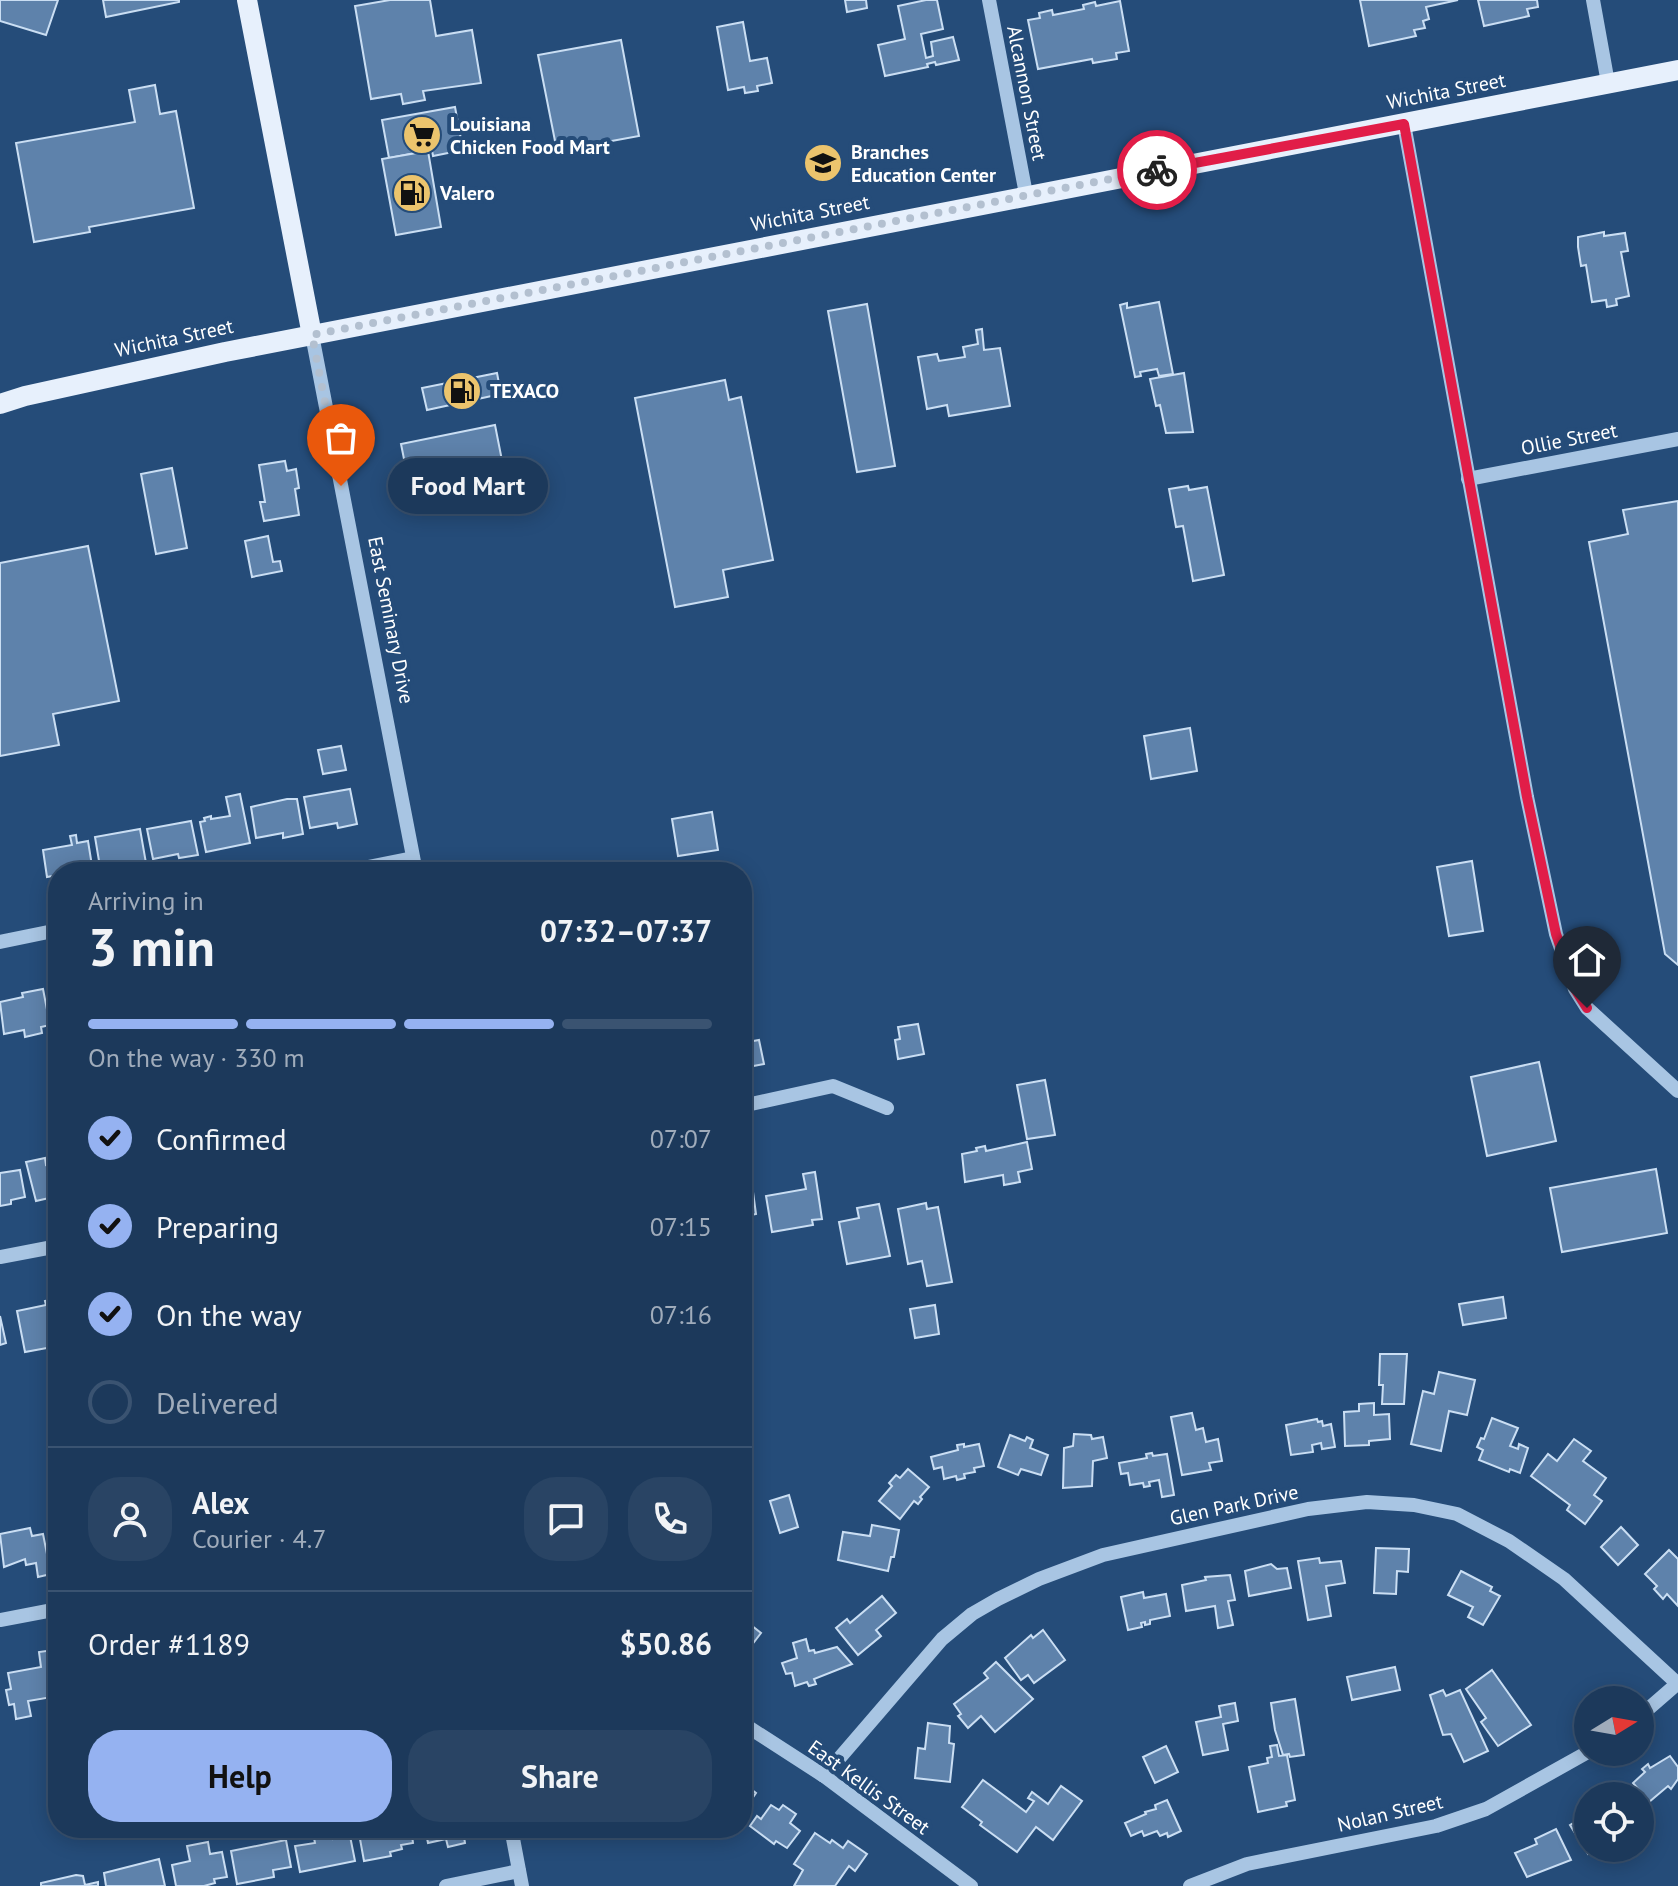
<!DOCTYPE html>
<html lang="en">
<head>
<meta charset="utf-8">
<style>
  :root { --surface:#1c395b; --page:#294464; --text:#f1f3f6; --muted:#a0acbb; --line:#3a5371; --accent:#95b2f1 }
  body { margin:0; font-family:"PT Sans",sans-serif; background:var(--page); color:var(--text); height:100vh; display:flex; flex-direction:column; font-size:30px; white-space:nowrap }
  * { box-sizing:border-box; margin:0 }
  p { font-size:26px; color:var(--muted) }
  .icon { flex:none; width:44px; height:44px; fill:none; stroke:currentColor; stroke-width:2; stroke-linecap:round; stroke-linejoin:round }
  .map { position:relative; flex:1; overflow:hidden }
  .panel { position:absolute; left:48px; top:862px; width:704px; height:976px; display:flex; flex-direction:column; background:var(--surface); border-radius:32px; box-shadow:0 4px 20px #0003,0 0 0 2px var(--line) }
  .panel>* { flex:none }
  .needle { width:52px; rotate:79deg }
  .buttons { position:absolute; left:1574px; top:1686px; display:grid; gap:16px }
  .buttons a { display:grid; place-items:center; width:80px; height:80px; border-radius:50%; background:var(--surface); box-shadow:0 4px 20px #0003,0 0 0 2px var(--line); font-size:40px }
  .pin { position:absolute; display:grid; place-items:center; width:68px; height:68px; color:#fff; margin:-82px -34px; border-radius:50% 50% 50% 0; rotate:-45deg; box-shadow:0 0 8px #0007 }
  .pin .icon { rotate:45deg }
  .courier { position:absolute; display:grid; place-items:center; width:80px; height:80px; margin:-40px; border:6px solid #e11d48; border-radius:50%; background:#fff; color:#222; box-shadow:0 2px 10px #0007 }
  .bubble { position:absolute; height:56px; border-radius:28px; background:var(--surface); box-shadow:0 4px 20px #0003,0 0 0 2px var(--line); font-size:26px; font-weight:600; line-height:56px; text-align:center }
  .summary em { font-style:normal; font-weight:600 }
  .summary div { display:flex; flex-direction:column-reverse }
  .summary { display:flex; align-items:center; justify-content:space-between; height:136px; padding:0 40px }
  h1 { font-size:52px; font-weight:600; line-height:60px }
  .bar { display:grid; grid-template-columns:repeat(4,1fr); gap:12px 8px; align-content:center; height:96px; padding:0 40px }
  .bar i { height:10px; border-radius:6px; background:var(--line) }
  .bar .active { background:var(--accent) }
  .bar p { grid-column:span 4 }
  .line { display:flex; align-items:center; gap:20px; padding:0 40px; border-top:2px solid var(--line) }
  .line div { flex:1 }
  .round { display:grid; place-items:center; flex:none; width:84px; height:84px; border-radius:32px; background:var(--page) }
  ol { padding:0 40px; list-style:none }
  li { display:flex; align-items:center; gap:24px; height:88px }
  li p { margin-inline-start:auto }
  li .icon { padding:8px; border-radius:50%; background:var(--accent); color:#111; stroke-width:4 }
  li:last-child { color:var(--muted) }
  li i { width:44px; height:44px; border:4px solid var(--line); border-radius:50% }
  .primary-button { display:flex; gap:16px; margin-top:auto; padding:16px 40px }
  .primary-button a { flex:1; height:92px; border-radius:32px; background:var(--accent); color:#111; font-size:32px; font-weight:600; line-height:92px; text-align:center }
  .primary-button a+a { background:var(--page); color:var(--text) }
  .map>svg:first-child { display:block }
  .building { fill:#5e82ab; stroke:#cadef3; stroke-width:2 }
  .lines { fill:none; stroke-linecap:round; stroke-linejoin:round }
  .minor { stroke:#a8c5e3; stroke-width:14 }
  .major { stroke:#e7f0fc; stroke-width:20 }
  .done { stroke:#b3c0d0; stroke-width:8; stroke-dasharray:0 14.4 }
  .route { stroke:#e11d48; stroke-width:10 }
  .labels { text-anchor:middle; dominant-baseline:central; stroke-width:8; stroke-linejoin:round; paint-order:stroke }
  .street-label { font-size:20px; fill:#fff; stroke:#254c79 }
  .poi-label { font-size:20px; font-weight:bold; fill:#fff; stroke:#254c79; text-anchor:start }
</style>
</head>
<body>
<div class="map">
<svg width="1678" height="1886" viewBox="0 0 1678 1886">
  <rect width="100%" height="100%" fill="#254c79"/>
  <g class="building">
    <polygon points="0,0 58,0 46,35 0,21"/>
    <polygon points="103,0 179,0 179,2 106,17"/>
    <polygon points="390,0 430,0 436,36 472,30 481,83 423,91 425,100 403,104 401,94 371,99 355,6"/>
    <polygon points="845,0 866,0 867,8 847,12"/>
    <polygon points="926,0 937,0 943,29 921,34 926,58 933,56 931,42 953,37 959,60 936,65 935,62 927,64 928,67 885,76 878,45 905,39 898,6"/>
    <polygon points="1360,0 1458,0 1426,7 1429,19 1423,21 1425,28 1414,30 1416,36 1369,46"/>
    <polygon points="1478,0 1537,0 1538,7 1527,9 1529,16 1484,26"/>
    <polygon points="1120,1 1129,51 1116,53 1117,59 1093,63 1092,59 1038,69 1028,20 1040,18 1039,13 1052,10 1053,15 1084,9 1083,5 1095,2 1096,6"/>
    <polygon points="743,22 750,61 767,58 772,83 757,86 758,91 745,93 744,87 728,90 717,27"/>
    <polygon points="621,40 639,136 557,151 538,55"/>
    <polygon points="155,85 160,114 176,111 194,208 89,227 90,232 34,242 16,143 135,122 129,90"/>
    <polygon points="455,107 463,150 433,156 432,150 389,158 382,120"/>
    <polygon points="428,151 441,227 396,235 382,159"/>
    <polygon points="1604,232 1604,236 1625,233 1628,251 1621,252 1629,296 1616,299 1617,305 1607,307 1606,300 1592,302 1586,265 1581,266 1578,247 1578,237"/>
    <polygon points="1159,302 1173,374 1159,376 1157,369 1140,372 1141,376 1135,377 1120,305 1127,303 1127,308"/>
    <polygon points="867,304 895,466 857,472 828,311"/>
    <polygon points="982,329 984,350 1000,348 1010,406 949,416 947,405 927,409 918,357 937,354 939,361 965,357 963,347 978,344 976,330"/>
    <polygon points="497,373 501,394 427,410 422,388"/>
    <polygon points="1184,373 1193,432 1166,433 1160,405 1156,406 1150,379"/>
    <polygon points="725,380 729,400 741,397 773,560 723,570 728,597 675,607 635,398"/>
    <polygon points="495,425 508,491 414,509 401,444"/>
    <polygon points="285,461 287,471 296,469 299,488 295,489 299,515 264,521 260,502 265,502 259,465"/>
    <polygon points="172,468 187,548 156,554 141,474"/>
    <polygon points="1188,486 1189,490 1207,487 1224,575 1193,581 1183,526 1176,527 1169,489"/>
    <polygon points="1678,501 1678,965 1665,954 1589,542 1628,534 1623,510"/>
    <polygon points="268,536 273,562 280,561 282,571 252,577 245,541"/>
    <polygon points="88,546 119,701 53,714 59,745 0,756 0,563"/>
    <polygon points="1190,728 1197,771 1151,779 1144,736"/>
    <polygon points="341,746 346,770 323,774 318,750"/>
    <polygon points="350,789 357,824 338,828 337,823 310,828 304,797"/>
    <polygon points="240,794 250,843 206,852 200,822 205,821 204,818 211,816 211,819 230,816 226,797"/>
    <polygon points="287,799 297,799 303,834 283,838 283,833 256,838 251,807"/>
    <polygon points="712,812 718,850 678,856 672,819"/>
    <polygon points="191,821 198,855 179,858 178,854 153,859 147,829"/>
    <polygon points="140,829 146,863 100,867 95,837"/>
    <polygon points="76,835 77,843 88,841 93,872 58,872 58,875 47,877 43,850 72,845 70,836"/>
    <polygon points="1472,861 1483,931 1449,936 1437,867"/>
    <polygon points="43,989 50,1025 41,1027 42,1033 25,1037 24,1030 4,1034 0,1002 23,997 22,993"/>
    <polygon points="918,1024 924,1054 898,1059 895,1040 900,1039 898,1027"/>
    <polygon points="759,1040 764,1064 743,1068 742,1043"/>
    <polygon points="1539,1062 1556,1141 1487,1156 1471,1077"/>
    <polygon points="1045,1080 1055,1135 1027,1139 1017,1085"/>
    <polygon points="1027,1142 1032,1169 1018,1172 1020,1182 1004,1185 1003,1175 965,1182 962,1154 977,1151 976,1148 985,1146 986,1151"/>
    <polygon points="45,1158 46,1165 58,1163 58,1196 36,1201 26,1162"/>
    <polygon points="1656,1169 1667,1233 1562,1252 1550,1188"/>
    <polygon points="20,1170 25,1197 11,1200 11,1204 0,1206 0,1173"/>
    <polygon points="815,1172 822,1219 812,1220 813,1225 772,1232 766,1196 806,1189 803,1174"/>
    <polygon points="753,1192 756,1214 747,1216 750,1234 742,1235 742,1194"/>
    <polygon points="926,1203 927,1209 938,1207 952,1282 927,1286 922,1261 908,1264 898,1209"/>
    <polygon points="879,1204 890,1256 847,1264 839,1222 859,1218 857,1208"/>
    <polygon points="1503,1297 1506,1318 1463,1325 1459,1304"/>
    <polygon points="58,1298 58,1346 25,1352 17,1311 46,1305 45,1301"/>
    <polygon points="935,1305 939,1334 915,1338 910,1309"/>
    <polygon points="0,1316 6,1343 0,1345"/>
    <polygon points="1380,1354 1407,1354 1404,1404 1382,1404 1383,1385 1379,1385"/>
    <polygon points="1439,1372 1475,1380 1467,1415 1449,1411 1441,1451 1411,1444 1423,1391 1434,1394"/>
    <polygon points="1374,1403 1374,1415 1389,1414 1390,1439 1369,1441 1369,1445 1345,1446 1344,1412 1359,1411 1359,1404"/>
    <polygon points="1192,1413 1196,1430 1203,1428 1206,1442 1218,1439 1222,1461 1209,1463 1211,1470 1182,1475 1171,1417"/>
    <polygon points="1492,1418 1518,1428 1510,1446 1518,1449 1519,1444 1528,1448 1520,1473 1510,1469 1509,1472 1479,1460 1483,1450 1477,1447 1481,1438 1484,1439"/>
    <polygon points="1317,1419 1318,1422 1322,1421 1323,1426 1331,1424 1335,1447 1322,1449 1321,1443 1312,1445 1313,1452 1291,1455 1286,1425"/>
    <polygon points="1074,1434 1091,1435 1092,1439 1103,1437 1107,1458 1093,1461 1092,1486 1063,1488 1064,1448 1073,1446"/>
    <polygon points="1010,1435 1025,1441 1027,1437 1033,1440 1030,1448 1048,1455 1041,1475 1021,1469 1018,1475 998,1467"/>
    <polygon points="1574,1439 1591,1451 1583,1461 1606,1478 1594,1495 1602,1501 1585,1524 1567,1510 1570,1505 1531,1476 1548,1454 1557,1461"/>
    <polygon points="964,1444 964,1447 979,1444 984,1466 974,1468 975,1472 964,1474 965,1478 957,1480 956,1476 944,1479 942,1467 934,1469 931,1457 958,1450 957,1445"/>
    <polygon points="1152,1453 1153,1456 1167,1454 1174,1495 1162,1497 1159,1480 1149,1482 1150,1486 1144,1487 1143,1483 1130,1485 1128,1473 1121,1474 1119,1463 1147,1458 1146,1454"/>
    <polygon points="908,1469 929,1487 920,1497 922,1499 918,1504 914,1501 900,1519 879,1501 892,1486 889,1483 896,1475 900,1478"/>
    <polygon points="789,1495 798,1527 780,1533 770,1501"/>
    <polygon points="872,1525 899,1530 894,1557 891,1557 888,1571 838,1560 843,1532 870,1536"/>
    <polygon points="1621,1527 1638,1545 1618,1565 1601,1547"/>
    <polygon points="30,1528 32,1536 43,1534 51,1574 38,1577 36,1563 26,1565 25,1559 4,1567 0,1534"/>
    <polygon points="1376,1548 1409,1549 1408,1572 1397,1571 1396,1594 1374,1593"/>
    <polygon points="1669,1550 1678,1559 1678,1606 1667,1594 1663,1599 1654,1589 1657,1586 1645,1574"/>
    <polygon points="1319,1558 1320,1563 1341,1561 1345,1583 1326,1586 1331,1616 1308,1620 1298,1561"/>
    <polygon points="1271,1564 1277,1569 1287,1568 1291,1588 1249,1596 1245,1571"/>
    <polygon points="1461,1571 1492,1587 1490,1591 1500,1596 1483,1625 1468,1617 1473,1607 1448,1595"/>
    <polygon points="1230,1575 1235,1600 1228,1601 1233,1625 1218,1628 1215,1606 1186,1611 1182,1585 1206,1580 1205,1577"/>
    <polygon points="1143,1592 1144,1598 1166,1594 1170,1616 1150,1620 1150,1624 1145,1625 1145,1622 1141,1623 1142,1627 1128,1630 1121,1597"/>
    <polygon points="882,1596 896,1613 876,1630 881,1636 858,1655 836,1628 847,1619 850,1623"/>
    <polygon points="742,1618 761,1633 745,1654 742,1652"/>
    <polygon points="1043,1630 1065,1660 1034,1683 1028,1675 1021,1680 1005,1658 1031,1635 1033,1638"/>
    <polygon points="806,1639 809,1651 814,1650 815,1653 837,1647 852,1664 814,1679 816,1684 809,1686 807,1682 795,1686 792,1673 786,1674 782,1663 797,1658 793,1643"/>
    <polygon points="53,1650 58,1676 58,1696 28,1701 31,1716 16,1719 14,1704 9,1705 6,1690 11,1689 8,1673 41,1667 39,1652"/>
    <polygon points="996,1662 1033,1699 995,1732 981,1716 968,1728 958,1716 961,1714 954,1704 988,1678 984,1673"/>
    <polygon points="1395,1667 1400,1690 1352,1700 1347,1677"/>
    <polygon points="1492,1670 1531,1725 1498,1746 1481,1722 1486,1718 1466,1689"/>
    <polygon points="1443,1690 1446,1696 1460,1690 1488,1751 1464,1762 1451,1734 1443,1735 1430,1695"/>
    <polygon points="1295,1699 1304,1755 1290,1757 1289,1754 1283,1755 1275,1730 1271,1703"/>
    <polygon points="1235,1703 1238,1721 1223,1724 1228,1750 1203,1755 1196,1722 1221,1717 1219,1706"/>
    <polygon points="928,1723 950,1726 949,1743 954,1744 950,1782 915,1778 918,1748 925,1749"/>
    <polygon points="1277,1745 1279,1756 1287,1755 1295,1800 1286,1802 1287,1806 1258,1812 1249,1767 1268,1763 1267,1758 1272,1757 1270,1746"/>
    <polygon points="1166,1746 1178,1772 1155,1783 1143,1757"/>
    <polygon points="1670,1756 1678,1767 1678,1779 1671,1789 1668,1786 1649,1802 1633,1783 1645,1772 1642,1769 1648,1764 1650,1768"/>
    <polygon points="742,1778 749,1783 747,1786 756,1793 747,1806 744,1803 742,1806"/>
    <polygon points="983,1780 1026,1812 1034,1801 1028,1798 1032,1792 1048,1804 1061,1786 1082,1801 1053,1840 1036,1827 1017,1852 980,1825 982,1822 962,1807"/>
    <polygon points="1167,1800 1181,1831 1168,1837 1167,1833 1160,1836 1157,1831 1144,1836 1142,1831 1131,1836 1125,1823 1146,1814 1145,1812 1156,1809 1155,1805"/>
    <polygon points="771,1805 779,1810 783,1805 796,1814 790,1823 800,1831 787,1848 776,1841 774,1844 750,1826 757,1816 761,1819"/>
    <polygon points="1588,1814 1588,1848 1598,1848 1588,1854 1570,1825"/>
    <polygon points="358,1828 411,1828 413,1843 401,1845 402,1849 390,1852 391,1856 364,1861"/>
    <polygon points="425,1828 474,1828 475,1835 464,1837 465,1843 448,1847 446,1839 428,1843"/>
    <polygon points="1556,1829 1571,1860 1527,1877 1515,1853 1537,1844 1535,1839"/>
    <polygon points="815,1833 830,1843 832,1840 843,1848 848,1841 867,1854 855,1871 849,1866 835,1886 794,1886 803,1870 794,1864"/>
    <polygon points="332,1835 333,1839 350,1836 355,1861 300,1872 295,1846 315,1843 314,1838"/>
    <polygon points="286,1840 291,1867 273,1870 274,1877 237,1884 231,1851"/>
    <polygon points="208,1842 210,1854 222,1852 227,1877 214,1879 215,1883 204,1886 176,1886 172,1865 190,1861 187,1846"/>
    <polygon points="159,1859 165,1886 106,1886 104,1873"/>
    <polygon points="76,1875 83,1876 85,1885 98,1882 98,1886 41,1886 41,1883"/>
  </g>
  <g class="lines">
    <g class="minor">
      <polyline points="989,0 1026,194"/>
      <polyline points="1593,0 1608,83"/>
      <polyline points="1404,124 1527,797 1556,934 1575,989 1587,1008 1678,1091"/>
      <polyline points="312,335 416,872"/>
      <polyline points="1468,479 1678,439"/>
      <polyline points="343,872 413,858"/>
      <polyline points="0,942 58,930"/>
      <polyline points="742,1106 833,1086 887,1108"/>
      <polyline points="0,1257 58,1246"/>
      <polyline points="0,1620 58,1609"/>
      <polyline points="1640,1716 1678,1683"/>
      <polyline points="742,1723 824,1776 971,1886"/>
      <polyline points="824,1776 942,1639 972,1614 998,1599 1039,1579 1103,1555 1308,1509 1367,1502 1414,1505 1457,1514 1509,1541 1564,1579 1678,1684"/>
      <polyline points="511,1828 522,1886"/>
      <polyline points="446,1886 519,1871"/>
      <polyline points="1190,1886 1247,1864 1436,1826 1486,1809 1588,1752"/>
    </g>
    <g class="major">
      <polyline points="247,0 312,335"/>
      <polyline points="0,404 25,396 225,352 1678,70"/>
    </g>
  </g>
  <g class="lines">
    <polyline class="done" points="341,486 312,335 1157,170"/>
    <polyline class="route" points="1157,170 1404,124 1527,797 1556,934 1575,989 1587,1008"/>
  </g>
  <defs>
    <symbol id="supermarket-disc" viewBox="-11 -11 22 22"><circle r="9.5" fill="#ecc46d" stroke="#254c79"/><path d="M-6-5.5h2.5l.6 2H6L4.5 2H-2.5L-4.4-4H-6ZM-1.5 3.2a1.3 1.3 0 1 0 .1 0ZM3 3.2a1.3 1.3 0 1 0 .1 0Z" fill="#111"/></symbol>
    <symbol id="school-disc" viewBox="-11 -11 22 22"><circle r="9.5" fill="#ecc46d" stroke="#254c79"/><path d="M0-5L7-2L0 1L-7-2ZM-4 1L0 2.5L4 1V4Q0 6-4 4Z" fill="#111"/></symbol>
    <symbol id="fuel-disc" viewBox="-11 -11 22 22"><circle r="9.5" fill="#ecc46d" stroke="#254c79"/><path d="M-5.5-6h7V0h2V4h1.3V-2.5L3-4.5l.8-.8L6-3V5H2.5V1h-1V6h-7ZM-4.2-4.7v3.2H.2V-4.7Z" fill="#111"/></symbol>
  </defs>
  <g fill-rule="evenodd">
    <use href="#supermarket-disc" x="400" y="113" width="44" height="44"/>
    <use href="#school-disc" x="801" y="141" width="44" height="44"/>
    <use href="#fuel-disc" x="390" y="171" width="44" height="44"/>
    <use href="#fuel-disc" x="440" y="369" width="44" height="44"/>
  </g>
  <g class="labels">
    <g class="street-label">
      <text transform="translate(1446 91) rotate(-11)">Wichita Street</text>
      <text transform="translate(1027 93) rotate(79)">Alcannon Street</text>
      <text transform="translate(810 213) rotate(-11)">Wichita Street</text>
      <text transform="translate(174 338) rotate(-12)">Wichita Street</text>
      <text transform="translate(1569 439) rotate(-11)">Ollie Street</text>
      <text transform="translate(391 620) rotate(79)">East Seminary Drive</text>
      <text transform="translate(1234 1505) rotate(-12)">Glen Park Drive</text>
      <text transform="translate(869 1787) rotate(36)">East Kellis Street</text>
      <text transform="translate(1390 1813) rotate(-13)">Nolan Street</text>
    </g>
    <g class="poi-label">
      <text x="450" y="124">Louisiana<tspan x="450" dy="23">Chicken Food Mart</tspan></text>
      <text x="851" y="152">Branches<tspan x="851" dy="23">Education Center</tspan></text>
      <text x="440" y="193">Valero</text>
      <text x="490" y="391">TEXACO</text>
    </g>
  </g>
</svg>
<div class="buttons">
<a><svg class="needle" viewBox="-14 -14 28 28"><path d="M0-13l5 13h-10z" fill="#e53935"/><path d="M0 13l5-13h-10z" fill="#a0acbb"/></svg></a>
<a><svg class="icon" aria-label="locate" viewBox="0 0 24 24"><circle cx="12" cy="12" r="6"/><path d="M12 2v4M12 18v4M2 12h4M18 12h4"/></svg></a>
</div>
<div class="pin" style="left:341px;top:486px;background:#ea580c"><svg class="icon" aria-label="bag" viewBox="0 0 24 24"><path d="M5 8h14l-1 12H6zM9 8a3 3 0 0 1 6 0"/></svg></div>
<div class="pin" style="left:1587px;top:1008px;background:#1f2937"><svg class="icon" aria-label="home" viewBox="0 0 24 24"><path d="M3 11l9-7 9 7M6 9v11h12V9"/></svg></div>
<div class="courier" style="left:1157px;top:170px"><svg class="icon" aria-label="bike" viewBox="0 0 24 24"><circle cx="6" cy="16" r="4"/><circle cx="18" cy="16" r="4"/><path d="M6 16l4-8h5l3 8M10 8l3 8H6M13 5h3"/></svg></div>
<div class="bubble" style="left:388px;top:458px;width:160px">Food Mart</div>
<section class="panel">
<div class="summary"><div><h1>3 min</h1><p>Arriving in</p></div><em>07:32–07:37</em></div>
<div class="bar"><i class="active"></i><i class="active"></i><i class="active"></i><i></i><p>On the way · 330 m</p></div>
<ol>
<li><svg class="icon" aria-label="check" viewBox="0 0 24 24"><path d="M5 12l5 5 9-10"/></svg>Confirmed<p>07:07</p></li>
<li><svg class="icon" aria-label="check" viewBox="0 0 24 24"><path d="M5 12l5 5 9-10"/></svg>Preparing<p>07:15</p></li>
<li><svg class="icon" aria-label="check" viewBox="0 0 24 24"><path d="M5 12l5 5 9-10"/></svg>On the way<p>07:16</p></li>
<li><i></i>Delivered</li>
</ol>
<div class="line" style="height:144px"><a class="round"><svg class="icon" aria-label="person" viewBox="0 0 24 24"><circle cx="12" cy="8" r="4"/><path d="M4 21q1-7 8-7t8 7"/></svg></a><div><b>Alex</b><p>Courier · 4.7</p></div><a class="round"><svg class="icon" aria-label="chat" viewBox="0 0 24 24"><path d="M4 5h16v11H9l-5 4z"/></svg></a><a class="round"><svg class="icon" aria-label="phone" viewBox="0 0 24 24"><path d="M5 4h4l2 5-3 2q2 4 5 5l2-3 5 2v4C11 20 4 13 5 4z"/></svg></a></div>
<div class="line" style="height:104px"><div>Order #1189</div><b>$50.86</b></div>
<div class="primary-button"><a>Help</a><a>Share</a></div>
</section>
</div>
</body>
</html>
